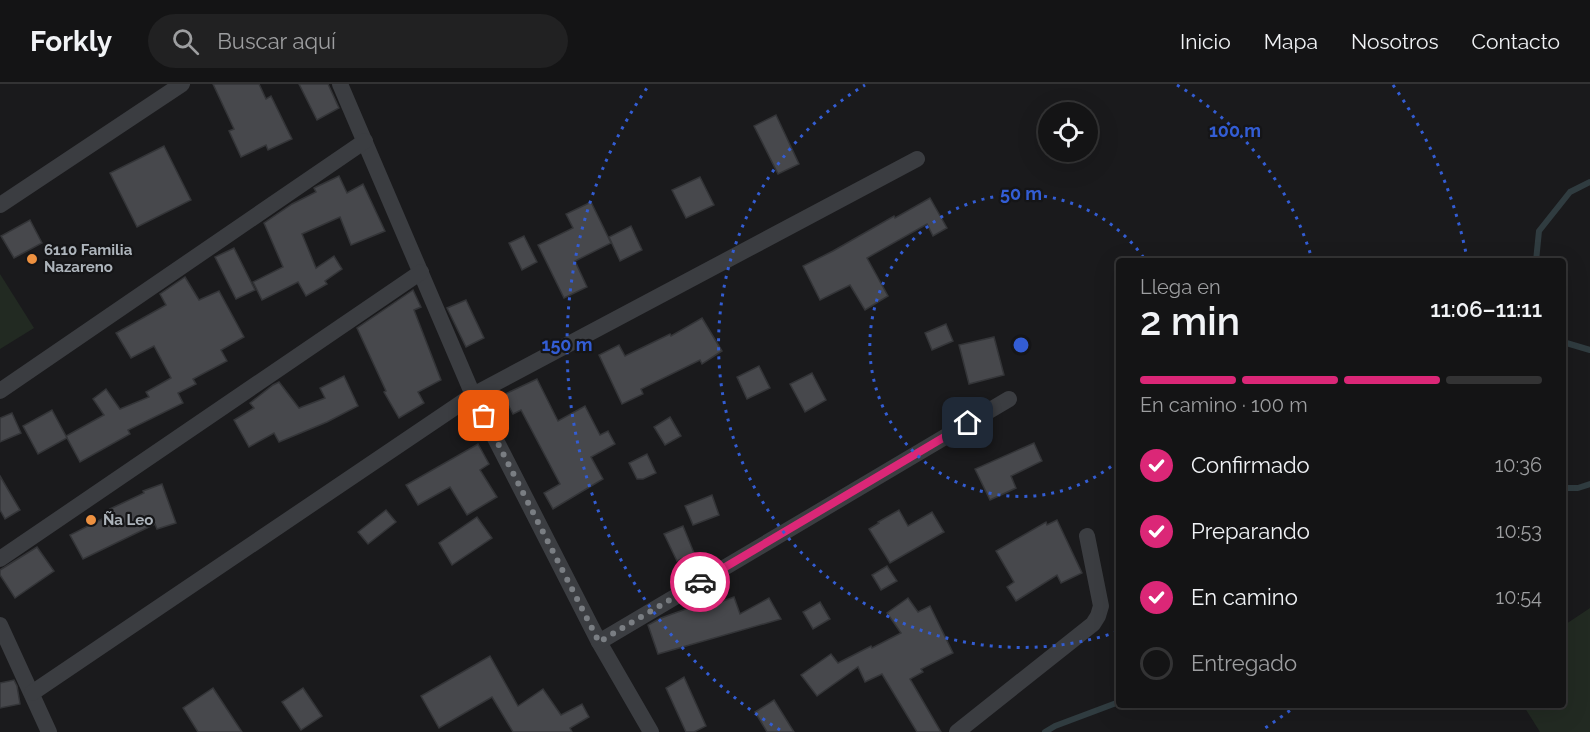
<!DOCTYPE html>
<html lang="es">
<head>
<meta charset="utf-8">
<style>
  :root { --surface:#141415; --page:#212122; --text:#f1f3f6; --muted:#9d9ea0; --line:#333334; --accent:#db2777 }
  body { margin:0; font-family:Raleway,sans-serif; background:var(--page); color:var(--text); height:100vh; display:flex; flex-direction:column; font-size:22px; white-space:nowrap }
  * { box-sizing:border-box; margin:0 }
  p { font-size:20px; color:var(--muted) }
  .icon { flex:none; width:33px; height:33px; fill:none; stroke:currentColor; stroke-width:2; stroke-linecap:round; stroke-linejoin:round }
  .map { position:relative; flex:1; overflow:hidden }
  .drawer { position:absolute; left:1116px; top:174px; width:450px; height:450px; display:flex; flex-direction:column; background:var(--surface); border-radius:6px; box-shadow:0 6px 24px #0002,0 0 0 2px var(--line) }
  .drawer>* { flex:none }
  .tools { position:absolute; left:1038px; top:18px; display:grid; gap:12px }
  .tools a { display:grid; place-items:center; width:60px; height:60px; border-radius:50%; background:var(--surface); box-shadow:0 6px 24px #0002,0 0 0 2px var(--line); font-size:30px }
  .pin { position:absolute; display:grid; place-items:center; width:51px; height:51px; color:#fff; margin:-26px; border-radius:12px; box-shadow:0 3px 9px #0006 }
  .courier { position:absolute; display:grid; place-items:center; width:60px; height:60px; margin:-30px; border:4px solid #db2777; border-radius:50%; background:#fff; color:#222; box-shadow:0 2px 8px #0007 }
  .overview em { font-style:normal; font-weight:600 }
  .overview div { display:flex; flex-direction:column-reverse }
  .overview { display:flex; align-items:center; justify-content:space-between; height:102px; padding:0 24px }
  h1 { font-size:39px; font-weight:600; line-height:45px }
  .bar { display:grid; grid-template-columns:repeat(4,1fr); gap:9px 6px; align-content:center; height:72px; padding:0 24px }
  .bar i { height:8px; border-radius:4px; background:var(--line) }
  .bar .on { background:var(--accent) }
  .bar p { grid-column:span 4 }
  ol { padding:0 24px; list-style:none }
  li { display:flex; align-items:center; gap:18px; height:66px }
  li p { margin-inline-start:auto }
  li .icon { padding:6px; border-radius:50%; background:var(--accent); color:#fff; stroke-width:4 }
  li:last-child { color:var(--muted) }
  li i { width:33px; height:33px; border:3px solid var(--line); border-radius:50% }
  header { display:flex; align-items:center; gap:36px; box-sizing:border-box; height:84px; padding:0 30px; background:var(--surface); border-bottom:2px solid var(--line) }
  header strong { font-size:28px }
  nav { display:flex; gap:33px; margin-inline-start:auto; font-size:21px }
  .search { width:420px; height:54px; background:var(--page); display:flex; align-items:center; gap:15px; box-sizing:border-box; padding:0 21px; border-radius:33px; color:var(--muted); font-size:22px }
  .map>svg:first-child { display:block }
  .green { fill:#222a22 }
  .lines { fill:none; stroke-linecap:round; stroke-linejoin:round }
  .stream { stroke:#303c40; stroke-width:6 }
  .building { fill:#47484c; stroke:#343538; stroke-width:1.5 }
  .street { stroke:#3b3d41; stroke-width:16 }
  .done { stroke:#7a7e83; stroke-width:6; stroke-dasharray:0 10.8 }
  .route { stroke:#db2777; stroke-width:8 }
  .ring { fill:none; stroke:#335dd4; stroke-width:3; stroke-dasharray:3 6 }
  .poi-dot { fill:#ee9140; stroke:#151517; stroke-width:2 }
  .labels { text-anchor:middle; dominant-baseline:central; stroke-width:4.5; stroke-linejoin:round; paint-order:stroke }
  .poi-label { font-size:15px; font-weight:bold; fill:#adb4bb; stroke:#151517; text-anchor:start }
  .centre { fill:#335dd4; stroke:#151517; stroke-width:3 }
  .ring-label { font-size:18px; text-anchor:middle; font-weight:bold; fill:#335dd4; stroke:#151517; stroke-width:4.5; stroke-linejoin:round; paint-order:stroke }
</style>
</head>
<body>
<header>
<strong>Forkly</strong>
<div class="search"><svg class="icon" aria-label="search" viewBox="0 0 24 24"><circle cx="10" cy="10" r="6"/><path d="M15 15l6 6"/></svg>Buscar aquí</div>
<nav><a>Inicio</a><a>Mapa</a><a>Nosotros</a><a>Contacto</a></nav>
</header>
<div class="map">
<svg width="1590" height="648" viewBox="0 0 1590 648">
  <rect width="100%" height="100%" fill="#1a1a1c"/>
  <g class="green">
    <polygon points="0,190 34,244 0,265"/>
    <polygon points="1590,524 1590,648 1540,648 1523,621 1563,621 1563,542"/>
  </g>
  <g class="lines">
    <g class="stream">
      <polyline points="1536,177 1539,147 1570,108 1590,98"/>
      <polyline points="1563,258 1590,266"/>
      <polyline points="1563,404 1578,404 1590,400"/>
      <polyline points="1045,648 1055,642 1119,618"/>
    </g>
  </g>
  <g class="building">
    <polygon points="213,0 259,0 266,15 271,12 292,55 268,66 266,61 241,73 229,47 234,45"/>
    <polygon points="299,0 328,0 339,24 317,36"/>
    <polygon points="776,31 799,80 778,90 754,42"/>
    <polygon points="164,62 191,116 137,143 110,89"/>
    <polygon points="339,92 347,109 363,100 385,147 351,161 340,133 302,150 316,184 334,172 342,185 325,197 327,200 306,212 298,198 262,216 253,198 283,183 264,139 292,120 316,108 314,104 316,103"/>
    <polygon points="700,93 714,121 686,134 672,106"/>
    <polygon points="930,114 947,144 933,152 927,140 867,174 888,212 865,226 850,201 820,216 803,182 833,167 894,132 895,134"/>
    <polygon points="591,118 611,159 575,177 587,203 564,214 538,161 573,144 566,130"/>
    <polygon points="30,136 42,159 14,174 1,152"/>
    <polygon points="631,142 642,166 620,177 609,153"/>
    <polygon points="524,152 537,178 522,186 509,159"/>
    <polygon points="234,164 255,206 236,215 215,173"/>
    <polygon points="185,193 199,216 219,207 244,253 221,266 227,277 193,295 196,300 178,309 183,319 128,346 130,350 80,378 66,352 104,331 93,315 106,305 120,325 149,313 146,308 171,294 154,262 131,274 116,249 166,221 160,210"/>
    <polygon points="413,206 421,223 414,226 441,296 418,308 424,319 399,334 384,308 386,307 357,244"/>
    <polygon points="466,216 484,254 466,263 447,224"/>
    <polygon points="702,234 722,267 702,280 700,276 641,305 643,310 622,320 599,271 619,261 625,272 670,250 671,252"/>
    <polygon points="946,240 953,257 932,266 925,249"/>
    <polygon points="994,253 1004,291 969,300 959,261"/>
    <polygon points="759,282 770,304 747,315 737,293"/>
    <polygon points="812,289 826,316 805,328 790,300"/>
    <polygon points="344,292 358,322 327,338 279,358 274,349 249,363 234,336 254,324 250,319 273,301 279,298 299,324 325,314 320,304"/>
    <polygon points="537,295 558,337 585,322 600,351 608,347 615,360 591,373 603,395 553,425 544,409 560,400 521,326 513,330 503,311"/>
    <polygon points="52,326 67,354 38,370 23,342"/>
    <polygon points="12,329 21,349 0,358 0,334"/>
    <polygon points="670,333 681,352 665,361 654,343"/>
    <polygon points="1034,359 1042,377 1011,392 1016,404 990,416 975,385"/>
    <polygon points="478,360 489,380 480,386 497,413 467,431 450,403 418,421 406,401"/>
    <polygon points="647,370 656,389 643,395 637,395 629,379"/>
    <polygon points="0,392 20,426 5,435 0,426"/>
    <polygon points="162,400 176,439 157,445 155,440 83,475 70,451 112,430 110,425 144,409 143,407"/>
    <polygon points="712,411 719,431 693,441 685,422"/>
    <polygon points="386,426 396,438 368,460 358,448"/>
    <polygon points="899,426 908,442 932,428 944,448 890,479 869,445 879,439 878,438"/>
    <polygon points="477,433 492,454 452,481 439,459"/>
    <polygon points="1057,436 1082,489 1061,499 1057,491 1016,517 1007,503 1014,498 996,467 1046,438 1047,441"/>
    <polygon points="683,442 694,469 677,477 664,450"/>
    <polygon points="37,463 54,487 15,514 0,491 0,486"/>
    <polygon points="887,482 897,497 881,506 872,491"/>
    <polygon points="734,513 740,530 769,514 781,535 658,570 648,541 661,534 700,520 701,525"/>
    <polygon points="908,514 918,528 930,522 953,569 921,585 923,588 910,595 941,648 917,648 882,590 865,598 858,583 817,612 801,591 831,570 838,579 871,562 872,564 901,549 887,529"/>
    <polygon points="820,518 830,535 813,545 803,528"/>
    <polygon points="490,572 518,622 543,605 561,631 582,620 589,633 570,644 572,648 513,648 492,613 439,644 421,612"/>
    <polygon points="684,593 706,642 694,648 686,648 666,604"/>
    <polygon points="14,596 17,602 20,620 0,624 0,599"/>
    <polygon points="213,604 242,648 198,648 183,624"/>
    <polygon points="303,604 322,632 301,646 282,618"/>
    <polygon points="774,616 794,648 767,648 755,628"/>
  </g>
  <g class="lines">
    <g class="street">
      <polyline points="340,0 473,311 599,558 651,648"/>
      <polyline points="0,121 182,0"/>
      <polyline points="0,307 365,57"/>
      <polyline points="0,475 421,188"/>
      <polyline points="0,541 49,648"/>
      <polyline points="599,558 1009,315"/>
      <polyline points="32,609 473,311 917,75"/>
      <polyline points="957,648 1093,540 1098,532 1101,522 1087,452"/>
    </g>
  </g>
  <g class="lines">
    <polyline class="done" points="484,332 599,558 700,498"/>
    <polyline class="route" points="700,498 968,339"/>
  </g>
  <g class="ring">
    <path d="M1118 377A151 151 0 1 1 1146 177"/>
    <path d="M1117 548A303 303 0 0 1 865 1M1177 1A303 303 0 0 1 1312 175"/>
    <path d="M1297 621A454 454 0 0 1 1262 646M780 646A454 454 0 0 1 649 1M1393 1A454 454 0 0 1 1467 174"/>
  </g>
  <g class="poi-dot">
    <circle cx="32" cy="175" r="6"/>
    <circle cx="91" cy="436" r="6"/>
  </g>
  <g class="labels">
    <g class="poi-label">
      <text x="44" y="166">6110 Familia<tspan x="44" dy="17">Nazareno</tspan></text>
      <text x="103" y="436">Ña Leo</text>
    </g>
  </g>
  <circle cx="1021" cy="261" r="9" class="centre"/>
  <g class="ring-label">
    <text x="1235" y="53">100 m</text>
    <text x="1021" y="116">50 m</text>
    <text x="567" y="267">150 m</text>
  </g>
</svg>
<div class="tools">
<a><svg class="icon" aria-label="locate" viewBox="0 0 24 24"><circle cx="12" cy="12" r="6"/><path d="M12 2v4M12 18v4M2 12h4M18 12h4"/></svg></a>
</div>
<div class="pin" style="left:484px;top:332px;background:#ea580c"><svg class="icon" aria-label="bag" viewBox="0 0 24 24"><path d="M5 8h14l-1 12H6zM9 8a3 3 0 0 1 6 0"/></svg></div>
<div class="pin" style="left:968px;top:339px;background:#1f2937"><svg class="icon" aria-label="home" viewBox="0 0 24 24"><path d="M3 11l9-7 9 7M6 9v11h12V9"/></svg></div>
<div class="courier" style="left:700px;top:498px"><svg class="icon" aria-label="car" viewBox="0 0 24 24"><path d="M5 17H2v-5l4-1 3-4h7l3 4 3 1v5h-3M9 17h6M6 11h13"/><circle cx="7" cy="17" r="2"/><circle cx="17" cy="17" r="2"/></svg></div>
<section class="drawer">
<div class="overview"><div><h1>2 min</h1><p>Llega en</p></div><em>11:06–11:11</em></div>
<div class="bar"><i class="on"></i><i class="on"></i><i class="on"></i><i></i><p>En camino · 100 m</p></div>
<ol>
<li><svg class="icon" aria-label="check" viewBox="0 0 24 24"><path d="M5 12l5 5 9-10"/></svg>Confirmado<p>10:36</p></li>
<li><svg class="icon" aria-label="check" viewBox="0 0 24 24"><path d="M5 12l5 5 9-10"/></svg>Preparando<p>10:53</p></li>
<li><svg class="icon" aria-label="check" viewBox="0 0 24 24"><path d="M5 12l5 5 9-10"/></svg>En camino<p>10:54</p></li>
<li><i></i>Entregado</li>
</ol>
</section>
</div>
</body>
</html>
